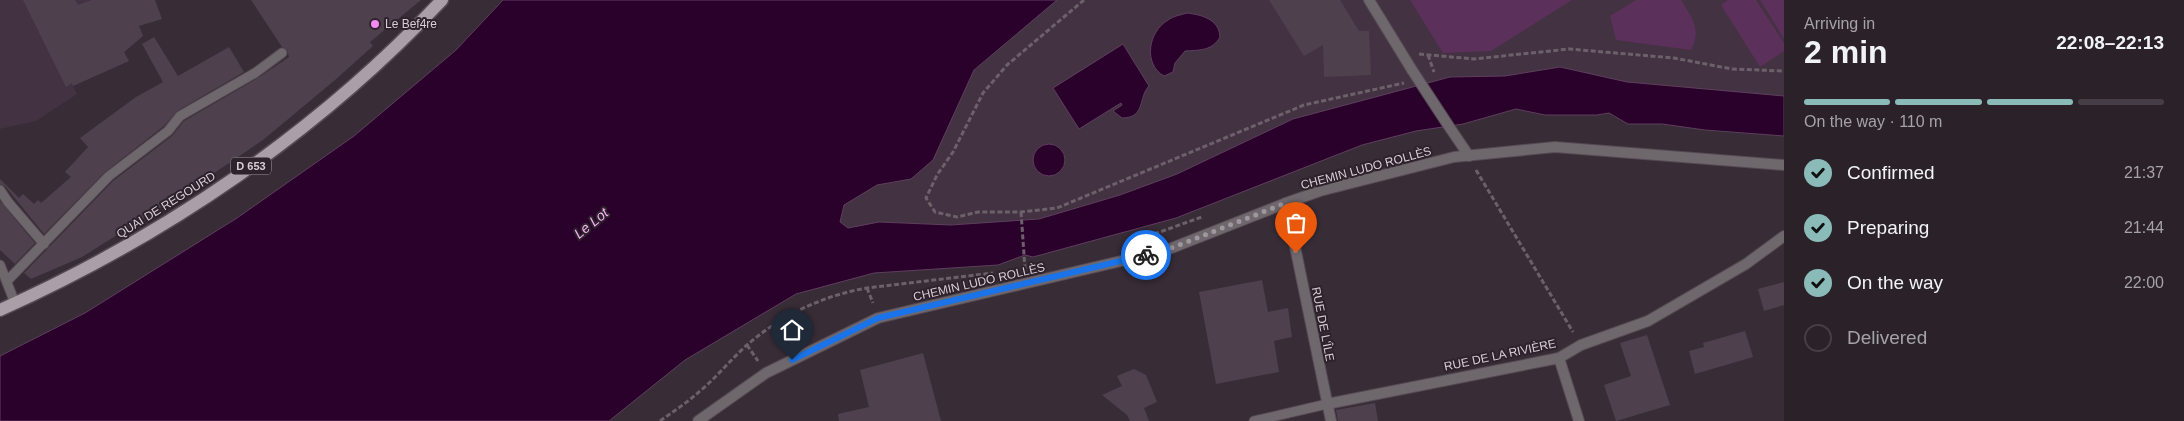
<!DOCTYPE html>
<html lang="en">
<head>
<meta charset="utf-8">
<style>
  :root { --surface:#2a2129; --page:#362e35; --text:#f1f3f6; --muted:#a5a3a8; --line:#463e46; --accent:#8bbbb9 }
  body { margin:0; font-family:Arial,sans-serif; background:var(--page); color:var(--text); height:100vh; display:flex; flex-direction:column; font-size:19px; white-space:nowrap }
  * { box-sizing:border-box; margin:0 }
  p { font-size:16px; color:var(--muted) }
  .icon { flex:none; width:28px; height:28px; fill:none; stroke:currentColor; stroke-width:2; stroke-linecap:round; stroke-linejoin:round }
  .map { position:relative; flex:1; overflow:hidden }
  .drawer { display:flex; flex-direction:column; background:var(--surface); width:400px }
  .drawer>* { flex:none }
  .pin { position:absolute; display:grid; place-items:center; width:42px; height:42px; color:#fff; margin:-51px -21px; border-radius:50% 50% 50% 0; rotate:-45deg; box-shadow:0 0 5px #0007 }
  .pin .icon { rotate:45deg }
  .courier { position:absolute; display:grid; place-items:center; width:50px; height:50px; margin:-25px; border:4px solid #1a73e8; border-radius:50%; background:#fff; color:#222; box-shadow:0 1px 6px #0007 }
  .summary em { font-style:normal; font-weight:800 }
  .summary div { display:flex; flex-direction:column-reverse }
  .summary { display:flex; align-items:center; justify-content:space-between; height:85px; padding:0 20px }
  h1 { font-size:32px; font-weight:800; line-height:38px }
  .bar { display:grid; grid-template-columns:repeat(4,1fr); gap:8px 5px; align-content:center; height:60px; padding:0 20px }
  .bar i { height:6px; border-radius:4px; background:var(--line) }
  .bar .selected { background:var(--accent) }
  .bar p { grid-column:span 4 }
  ol { padding:0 20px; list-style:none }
  li { display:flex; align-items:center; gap:15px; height:55px }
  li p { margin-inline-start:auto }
  li .icon { padding:5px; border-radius:50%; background:var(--accent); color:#111; stroke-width:4 }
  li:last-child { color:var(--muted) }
  li i { width:28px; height:28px; border:2px solid var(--line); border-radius:50% }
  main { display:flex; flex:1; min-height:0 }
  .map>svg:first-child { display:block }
  .built { fill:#433242 }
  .green { fill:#5b305a }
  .water { fill:#2a012a; stroke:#5e3f5e }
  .building { fill:#4e414d }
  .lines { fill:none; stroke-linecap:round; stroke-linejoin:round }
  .service-casing { stroke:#554954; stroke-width:11 }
  .minor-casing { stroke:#554954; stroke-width:12 }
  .primary-casing { stroke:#554954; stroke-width:15 }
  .path { stroke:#6c616b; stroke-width:3; stroke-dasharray:5 2.5; stroke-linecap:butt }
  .service { stroke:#6e686d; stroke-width:9 }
  .minor { stroke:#6e686d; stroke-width:10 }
  .primary { stroke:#aa9ea9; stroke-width:12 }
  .minor-bridge-casing { stroke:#554954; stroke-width:12; stroke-linecap:butt }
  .minor-bridge { stroke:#6e686d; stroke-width:10 }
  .done { stroke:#9f969f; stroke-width:5; stroke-dasharray:0 9 }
  .route { stroke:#1a73e8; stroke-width:6 }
  .poi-dot { fill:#f389f1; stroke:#2e222d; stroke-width:2 }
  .labels { text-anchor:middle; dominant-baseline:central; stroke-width:4; stroke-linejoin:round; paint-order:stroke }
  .shield { fill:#2e222d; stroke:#a49ba4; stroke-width:1 }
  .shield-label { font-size:11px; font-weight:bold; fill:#d7cfd7 }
  .poi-label { font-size:12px; fill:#d7cfd7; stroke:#2e222d; text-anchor:start }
  .street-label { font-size:12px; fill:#d7cfd7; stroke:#2e222d }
  .water-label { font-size:14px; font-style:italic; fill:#f9b3f6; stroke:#2e222d }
</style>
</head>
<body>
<main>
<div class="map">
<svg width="1784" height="421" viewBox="0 0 1784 421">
  <rect width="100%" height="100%" fill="#382c37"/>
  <g class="built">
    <polygon points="0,0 122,0 130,3 143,36 124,52 129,61 73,86 77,94 36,121 0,129"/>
    <polygon points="1057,0 1784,0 1784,96 1627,82 1560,67 1505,76 1450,77 1293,119 1177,174 1120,195 1039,219 951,225 879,222 848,228 840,222 844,205 877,185 911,179 933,160 974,70"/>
  </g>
  <g class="green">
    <polygon points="1410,0 1572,0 1491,51 1443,53"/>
    <path d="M1636,0h45c11,17 21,30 10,50l-75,-10 -6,-24z"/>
    <polygon points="1728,0 1756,0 1784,43 1784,51 1760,67 1721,5"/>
    <polygon points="1760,0 1784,0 1784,39"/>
  </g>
  <g class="water">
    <polygon points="503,0 1057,0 974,70 933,160 911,179 877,185 844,205 840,222 848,228 879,222 951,225 1039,219 1120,195 1177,174 1293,119 1450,77 1505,76 1560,67 1627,82 1784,96 1784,136 1705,130 1662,124 1628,124 1609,113 1597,115 1545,115 1516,109 1463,124 1416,131 1362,145 1176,218 1033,257 1025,255 998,265 874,273 796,294 685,360 609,421 0,421 0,356 85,313 237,218 354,136 456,50"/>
    <path d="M1187,13c15,2 32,6 33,24 -8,14 -20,13 -35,14l-10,12 -2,9 -9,4c-21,-12 -16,-44 4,-56 5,-4 13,-5 19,-7z"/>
    <path d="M1123,44l26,42c-11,11 -3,32 -27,32l-9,-7 9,-6 -1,-2 -42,26 -26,-41z"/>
    <circle cx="1049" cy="160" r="16"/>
  </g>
  <g class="building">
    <polygon points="23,0 75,0 78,5 92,0 155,0 162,19 139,26 143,36 124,52 129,61 73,86 72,83 66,87"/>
    <polygon points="251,0 421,0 370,42 373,46 335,80 263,140 195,186 82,257 31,279 24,273 113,181 172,136 184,121 258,78 289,57 287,50 282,47"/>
    <polygon points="1269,0 1340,0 1359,31 1369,31 1371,75 1324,77 1323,45 1304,56"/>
    <polygon points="154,37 178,76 229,47 244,72 177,111 164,126 105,172 44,234 5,186 0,184 0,179 19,198 23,194 34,204 38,200 41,203 71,177 65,172 88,147 80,138 136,97 163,82 142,44"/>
    <polygon points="0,201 35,243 15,264 0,250"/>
    <polygon points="1262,280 1268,312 1288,308 1292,337 1274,341 1279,372 1216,384 1199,292"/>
    <polygon points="1784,282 1784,305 1764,311 1758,289"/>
    <polygon points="1745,331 1753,357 1695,374 1689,351 1704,347 1703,343"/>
    <polygon points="1647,335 1670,405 1616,421 1604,385 1631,376 1620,343"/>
    <polygon points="923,353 941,421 839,421 838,414 869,407 860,370"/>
    <polygon points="1134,369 1146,375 1157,402 1144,408 1149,421 1130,421 1127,415 1102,395 1122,386 1117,376"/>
    <polygon points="1375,403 1378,421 1338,421 1336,410"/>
  </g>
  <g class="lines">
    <defs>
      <g id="service">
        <polyline points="0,190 8,202 44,244"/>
        <polyline points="0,265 15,303"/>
        <polyline points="7,281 109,176 168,131 180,116 255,73 282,53"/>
        <polyline points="1254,421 1327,404"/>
      </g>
      <g id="minor">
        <polyline points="1369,0 1412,70"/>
        <polyline points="1448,125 1469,156"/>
        <polyline points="1286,203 1331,421"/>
        <polyline points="1559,358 1579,421"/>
        <polyline points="1327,404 1559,358 1581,345 1648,321 1746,264 1784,236"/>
        <polyline points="698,421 766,373 878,318 1164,251 1286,203 1320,191 1454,157 1555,147 1784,165"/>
      </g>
      <path id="primary" d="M0,310c165,-74 318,-178 442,-310"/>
    </defs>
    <use href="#service" class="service-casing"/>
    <use href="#minor" class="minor-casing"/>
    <use href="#primary" class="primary-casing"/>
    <g class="path">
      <polyline points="1084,0 1007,65 983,93 953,152 937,175 926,198 935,212 957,217 978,212 1021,212 1057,208 1304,105 1404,83"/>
      <polyline points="1419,54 1474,59 1569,49 1674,58 1732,69 1784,71"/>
      <polyline points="1428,55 1434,72"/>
      <polyline points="1476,170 1573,332"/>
      <polyline points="1021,212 1025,269"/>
      <polyline points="1140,239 1202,217"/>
      <polyline points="867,288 873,303"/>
      <polyline points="747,345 758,361"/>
      <path d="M660,421c14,-10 28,-19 40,-30 17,-14 31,-32 47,-46 33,-29 77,-50 120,-57l126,-15"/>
    </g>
    <use href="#service" class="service"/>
    <use href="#minor" class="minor"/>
    <use href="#primary" class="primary"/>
    <defs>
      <polyline id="minor-bridge" points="1412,70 1448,125"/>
    </defs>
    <use href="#minor-bridge" class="minor-bridge-casing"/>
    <use href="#minor-bridge" class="minor-bridge"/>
  </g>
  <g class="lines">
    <polyline class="done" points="1146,255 1164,251 1286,203 1296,253"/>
    <polyline class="route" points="792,360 878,318 1146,255"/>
  </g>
  <circle class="poi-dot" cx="375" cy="24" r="5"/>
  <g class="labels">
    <rect class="shield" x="231" y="157.5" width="40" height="17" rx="4"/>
    <g class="shield-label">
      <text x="251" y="166">D 653</text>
    </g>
    <g class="poi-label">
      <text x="385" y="24">Le Bef4re</text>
    </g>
    <g class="street-label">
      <text transform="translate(1366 168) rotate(-15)">CHEMIN LUDO ROLLÈS</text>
      <text transform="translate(166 205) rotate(-32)">QUAI DE REGOURD</text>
      <text transform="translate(979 282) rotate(-13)">CHEMIN LUDO ROLLÈS</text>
      <text transform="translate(1323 324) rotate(79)">RUE DE L'ÎLE</text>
      <text transform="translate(1500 355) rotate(-12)">RUE DE LA RIVIÈRE</text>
    </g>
    <g class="water-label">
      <text transform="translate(591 223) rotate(-39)">Le Lot</text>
    </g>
  </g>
</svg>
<div class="pin" style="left:1296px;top:253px;background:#ea580c"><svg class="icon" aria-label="bag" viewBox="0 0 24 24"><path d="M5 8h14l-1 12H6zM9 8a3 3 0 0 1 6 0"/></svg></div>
<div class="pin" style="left:792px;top:360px;background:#1f2937"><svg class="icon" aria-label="home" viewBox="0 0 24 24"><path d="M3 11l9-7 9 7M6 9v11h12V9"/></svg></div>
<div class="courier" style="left:1146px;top:255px"><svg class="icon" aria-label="bike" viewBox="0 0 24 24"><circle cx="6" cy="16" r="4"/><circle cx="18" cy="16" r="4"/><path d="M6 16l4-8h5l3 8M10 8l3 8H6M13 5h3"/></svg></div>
</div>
<section class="drawer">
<div class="summary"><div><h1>2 min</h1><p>Arriving in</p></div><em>22:08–22:13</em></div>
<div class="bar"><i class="selected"></i><i class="selected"></i><i class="selected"></i><i></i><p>On the way · 110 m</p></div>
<ol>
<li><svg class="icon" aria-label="check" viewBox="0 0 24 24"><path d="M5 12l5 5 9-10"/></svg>Confirmed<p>21:37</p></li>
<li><svg class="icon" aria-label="check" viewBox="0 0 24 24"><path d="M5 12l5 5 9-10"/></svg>Preparing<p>21:44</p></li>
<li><svg class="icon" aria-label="check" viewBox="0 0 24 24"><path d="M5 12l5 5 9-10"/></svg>On the way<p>22:00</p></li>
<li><i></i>Delivered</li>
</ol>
</section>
</main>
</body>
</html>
